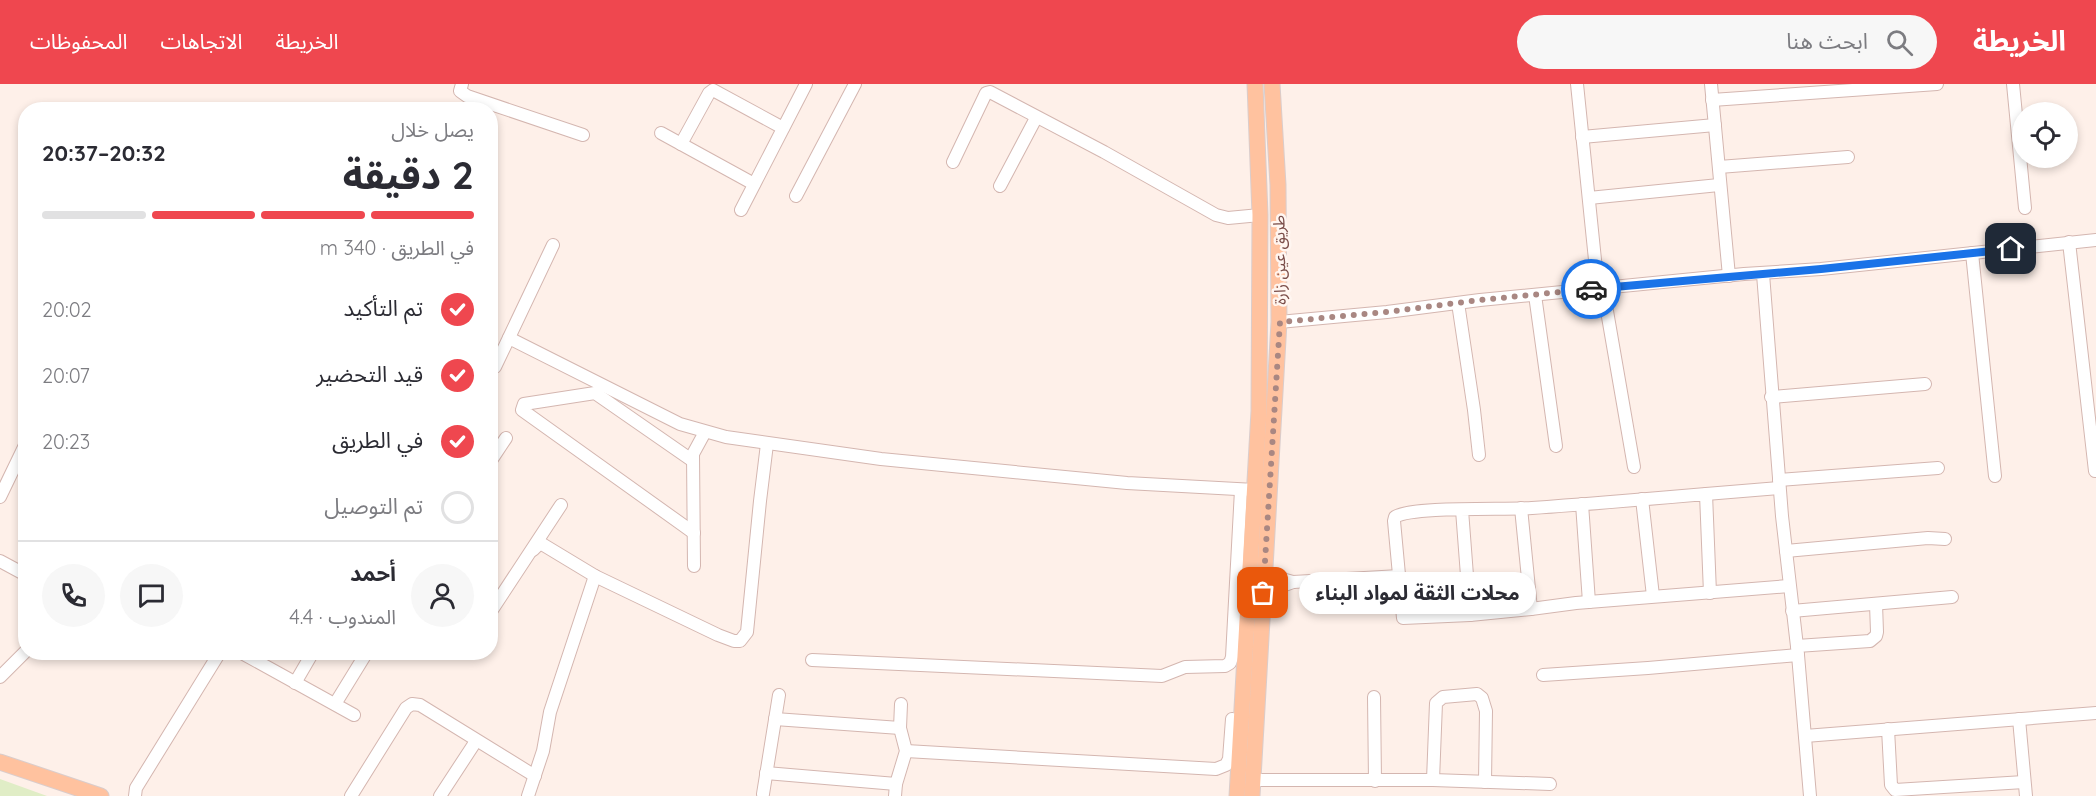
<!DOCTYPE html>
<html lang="ar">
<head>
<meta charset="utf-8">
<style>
  :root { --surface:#fff; --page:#f7f7f7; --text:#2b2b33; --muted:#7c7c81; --line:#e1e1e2; --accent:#ef474f }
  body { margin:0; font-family:Quicksand,"Noto Sans Arabic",sans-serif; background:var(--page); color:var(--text); direction:rtl; height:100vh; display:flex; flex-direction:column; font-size:22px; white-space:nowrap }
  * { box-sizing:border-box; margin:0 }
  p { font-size:20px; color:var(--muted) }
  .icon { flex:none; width:33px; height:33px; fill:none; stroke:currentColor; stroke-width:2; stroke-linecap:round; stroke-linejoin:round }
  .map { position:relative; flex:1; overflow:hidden; direction:ltr }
  .side { position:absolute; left:18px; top:18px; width:480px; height:558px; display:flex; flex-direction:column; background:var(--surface); border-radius:24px; box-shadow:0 3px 9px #0003; direction:rtl }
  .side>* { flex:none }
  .tools { position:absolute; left:2012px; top:18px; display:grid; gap:12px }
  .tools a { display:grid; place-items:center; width:66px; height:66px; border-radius:50%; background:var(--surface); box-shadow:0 3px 9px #0003; font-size:30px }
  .pin { position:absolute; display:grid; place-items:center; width:51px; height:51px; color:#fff; margin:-26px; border-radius:12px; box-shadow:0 3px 9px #0006 }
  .courier { position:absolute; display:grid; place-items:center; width:60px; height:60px; margin:-30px; border:4px solid #1a73e8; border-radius:50%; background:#fff; color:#222; box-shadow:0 2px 8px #0007 }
  .bubble { position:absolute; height:42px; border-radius:21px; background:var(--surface); box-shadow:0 3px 9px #0003; font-size:20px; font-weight:700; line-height:42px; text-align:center; direction:rtl }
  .headline em { font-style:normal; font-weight:700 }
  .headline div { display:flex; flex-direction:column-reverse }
  .headline { display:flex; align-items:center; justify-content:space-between; height:102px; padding:0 24px }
  h1 { font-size:39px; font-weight:700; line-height:45px }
  .bar { display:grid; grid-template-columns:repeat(4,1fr); gap:9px 6px; align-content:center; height:72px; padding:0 24px }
  .bar i { height:8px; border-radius:4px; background:var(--line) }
  .bar .current { background:var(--accent) }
  .bar p { grid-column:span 4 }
  .line { display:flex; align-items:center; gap:15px; padding:0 24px; border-top:2px solid var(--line) }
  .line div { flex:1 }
  .round { display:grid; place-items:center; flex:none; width:63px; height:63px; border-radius:32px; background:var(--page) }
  ol { padding:0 24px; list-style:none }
  li { display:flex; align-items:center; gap:18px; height:66px }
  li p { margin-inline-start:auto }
  li .icon { padding:6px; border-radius:50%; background:var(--accent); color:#fff; stroke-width:4 }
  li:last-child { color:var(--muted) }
  li i { width:33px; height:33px; border:3px solid var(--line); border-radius:50% }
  header { display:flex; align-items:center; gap:36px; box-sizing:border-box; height:84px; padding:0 30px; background:var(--accent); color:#fff }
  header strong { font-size:28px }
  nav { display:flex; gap:33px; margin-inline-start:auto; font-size:21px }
  .search { width:420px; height:54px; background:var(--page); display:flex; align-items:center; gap:15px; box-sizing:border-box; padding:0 21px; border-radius:33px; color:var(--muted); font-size:22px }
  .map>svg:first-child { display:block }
  .green { fill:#e0edc6 }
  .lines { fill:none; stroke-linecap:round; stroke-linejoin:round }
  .minor-casing { stroke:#d4b6b0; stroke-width:14 }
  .major-casing { stroke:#dacdcc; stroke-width:17 }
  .minor { stroke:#fff; stroke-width:12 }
  .major { stroke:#ffc29f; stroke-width:15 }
  .done { stroke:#a98782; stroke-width:6; stroke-dasharray:0 10.8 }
  .route { stroke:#1a73e8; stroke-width:8 }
  .labels { text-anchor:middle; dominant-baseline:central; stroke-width:5; stroke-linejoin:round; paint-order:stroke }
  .street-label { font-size:16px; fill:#7b4e4a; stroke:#fff6f1 }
</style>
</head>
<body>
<header>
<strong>الخريطة</strong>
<div class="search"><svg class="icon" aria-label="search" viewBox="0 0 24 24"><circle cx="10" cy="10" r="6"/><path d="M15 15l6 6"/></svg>ابحث هنا</div>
<nav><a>الخريطة</a><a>الاتجاهات</a><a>المحفوظات</a></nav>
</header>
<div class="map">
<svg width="2096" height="712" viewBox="0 0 2096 712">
  <rect width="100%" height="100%" fill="#fef0e9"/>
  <polygon class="green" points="0,695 47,712 0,712"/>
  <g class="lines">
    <defs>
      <g id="minor">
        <polyline points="462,0 460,7 467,12 583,51"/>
        <polyline points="1577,0 1598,205"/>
        <polyline points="1711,0 1729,192"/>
        <polyline points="2013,0 2025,124"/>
        <polyline points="1712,16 1937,0"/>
        <polyline points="661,49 754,100"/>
        <polyline points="1582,53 1715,41"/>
        <polyline points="681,60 709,9 713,6 783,44"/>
        <polyline points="953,78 986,9 990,8 1104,68 1216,131 1228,134 1260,131"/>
        <polyline points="1719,83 1848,73"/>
        <polyline points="1000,102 1036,34"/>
        <polyline points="796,112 855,0"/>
        <polyline points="1589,114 1719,101"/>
        <polyline points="741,126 806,0"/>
        <polyline points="2069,158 2095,387"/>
        <polyline points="1972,169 1995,392"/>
        <polyline points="1763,190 1782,432 1798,571 1810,712"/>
        <polyline points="1603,204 1634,383"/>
        <polyline points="1535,211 1556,362"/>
        <polyline points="1458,219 1474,326 1479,371"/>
        <polyline points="1279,238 1387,228 1480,216 1744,190 1821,185 2096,156"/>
        <polyline points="509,254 680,340 726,353 881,375 1127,399 1255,406"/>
        <polyline points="495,283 553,161"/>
        <polyline points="1771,313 1925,300"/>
        <polyline points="693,377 595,309 524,320 522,326 694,449"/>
        <polyline points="490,378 506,354"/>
        <polyline points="1779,396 1938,384"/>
        <polyline points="1706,410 1779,404"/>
        <polyline points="0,413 26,359"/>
        <polyline points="1642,415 1653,512"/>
        <polyline points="1582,420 1589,518"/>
        <polyline points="1521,424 1531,525"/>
        <path d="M1462,426l8,105 -67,3 -9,-97 1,-4c17,-11 110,-7 137,-9 58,-4 116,-9 174,-14l4,99"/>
        <polyline points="533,466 539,460 542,460 595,492 718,551 734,557 740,557 747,548 760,417 767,360"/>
        <polyline points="1786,467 1928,454 1945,455"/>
        <polyline points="0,477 26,491"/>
        <polyline points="694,482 693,370 705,348"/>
        <polyline points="1264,490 1293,498"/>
        <polyline points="1263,509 1293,498 1400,492"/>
        <polyline points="1792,527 1952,513"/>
        <polyline points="490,529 561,421"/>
        <polyline points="1470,531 1531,525 1576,519 1789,502"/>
        <polyline points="1797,562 1870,557 1876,552 1877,548 1876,520"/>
        <polyline points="240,568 354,631"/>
        <polyline points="459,568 465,568"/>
        <polyline points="812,576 1162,592 1185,583 1225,582 1230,579 1232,573 1241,406"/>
        <polyline points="1543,591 1648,584 1798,571"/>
        <polyline points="0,593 26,567"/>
        <polyline points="295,599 313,568"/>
        <polyline points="1374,613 1375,697"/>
        <polyline points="335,620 367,568"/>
        <polyline points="775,635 900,644"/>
        <polyline points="2019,635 2026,712"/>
        <polyline points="1888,645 1891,701 1895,706 2024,698"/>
        <polyline points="1805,652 2096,629"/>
        <polyline points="906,667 1216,685 1226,681 1229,675 1232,635"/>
        <polyline points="766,689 896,700"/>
        <polyline points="1252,696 1433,696 1550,700"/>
        <polyline points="1433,696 1436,619 1443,613 1477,610 1482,614 1486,627 1485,698"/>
        <polyline points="763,710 779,611"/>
        <polyline points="135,712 136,704 220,568"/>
        <polyline points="351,712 406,624 412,620 420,621 535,692"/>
        <polyline points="440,712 476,657"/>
        <polyline points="528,712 543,667 550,628 595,492"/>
        <polyline points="895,712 896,700 906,667 900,644 901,620"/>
      </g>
      <g id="major">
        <polyline points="0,678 101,712"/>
        <polyline points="1237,712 1259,327 1260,131 1255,0"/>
        <polyline points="1252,712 1279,238 1278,101 1272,0"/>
      </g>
    </defs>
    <use href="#minor" class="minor-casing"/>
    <use href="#major" class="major-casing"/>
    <use href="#minor" class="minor"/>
    <use href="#major" class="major"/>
  </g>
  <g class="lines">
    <polyline class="done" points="1263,509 1280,238 1387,228 1480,216 1591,205"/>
    <polyline class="route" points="1591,205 1821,185 2011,165"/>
  </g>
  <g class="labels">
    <g class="street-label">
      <text transform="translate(1279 176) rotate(-91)">طريق عين زارة</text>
    </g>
  </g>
</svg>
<div class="tools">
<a><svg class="icon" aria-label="locate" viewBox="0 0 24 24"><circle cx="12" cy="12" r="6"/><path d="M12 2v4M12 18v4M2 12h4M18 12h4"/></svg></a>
</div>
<div class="pin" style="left:1263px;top:509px;background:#ea580c"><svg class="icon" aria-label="bag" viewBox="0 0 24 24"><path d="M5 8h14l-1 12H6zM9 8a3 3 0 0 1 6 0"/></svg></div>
<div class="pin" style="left:2011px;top:165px;background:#1f2937"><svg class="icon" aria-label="home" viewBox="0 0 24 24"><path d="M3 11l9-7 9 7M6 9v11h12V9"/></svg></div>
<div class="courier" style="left:1591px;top:205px"><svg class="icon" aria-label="car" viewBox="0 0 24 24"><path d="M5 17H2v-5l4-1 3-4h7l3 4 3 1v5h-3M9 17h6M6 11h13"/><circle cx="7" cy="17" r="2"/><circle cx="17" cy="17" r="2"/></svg></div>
<div class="bubble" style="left:1299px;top:488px;width:237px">محلات الثقة لمواد البناء</div>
<section class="side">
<div class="headline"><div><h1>2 دقيقة</h1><p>يصل خلال</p></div><em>20:32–20:37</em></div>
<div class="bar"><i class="current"></i><i class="current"></i><i class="current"></i><i></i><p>في الطريق · 340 m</p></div>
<ol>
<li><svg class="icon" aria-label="check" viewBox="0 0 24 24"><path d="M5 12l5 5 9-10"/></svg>تم التأكيد<p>20:02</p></li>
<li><svg class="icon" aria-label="check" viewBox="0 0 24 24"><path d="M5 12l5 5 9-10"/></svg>قيد التحضير<p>20:07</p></li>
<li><svg class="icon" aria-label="check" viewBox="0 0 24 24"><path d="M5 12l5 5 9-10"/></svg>في الطريق<p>20:23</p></li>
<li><i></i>تم التوصيل</li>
</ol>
<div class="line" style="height:108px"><a class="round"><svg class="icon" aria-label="person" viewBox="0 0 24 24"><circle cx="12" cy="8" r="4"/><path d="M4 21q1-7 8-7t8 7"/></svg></a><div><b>أحمد</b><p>المندوب · 4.4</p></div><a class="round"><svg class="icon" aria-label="chat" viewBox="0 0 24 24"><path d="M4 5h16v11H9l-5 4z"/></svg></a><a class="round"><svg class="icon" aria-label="phone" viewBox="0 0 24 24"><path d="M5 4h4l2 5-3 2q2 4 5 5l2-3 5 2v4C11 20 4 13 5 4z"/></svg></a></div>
</section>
</div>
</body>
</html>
